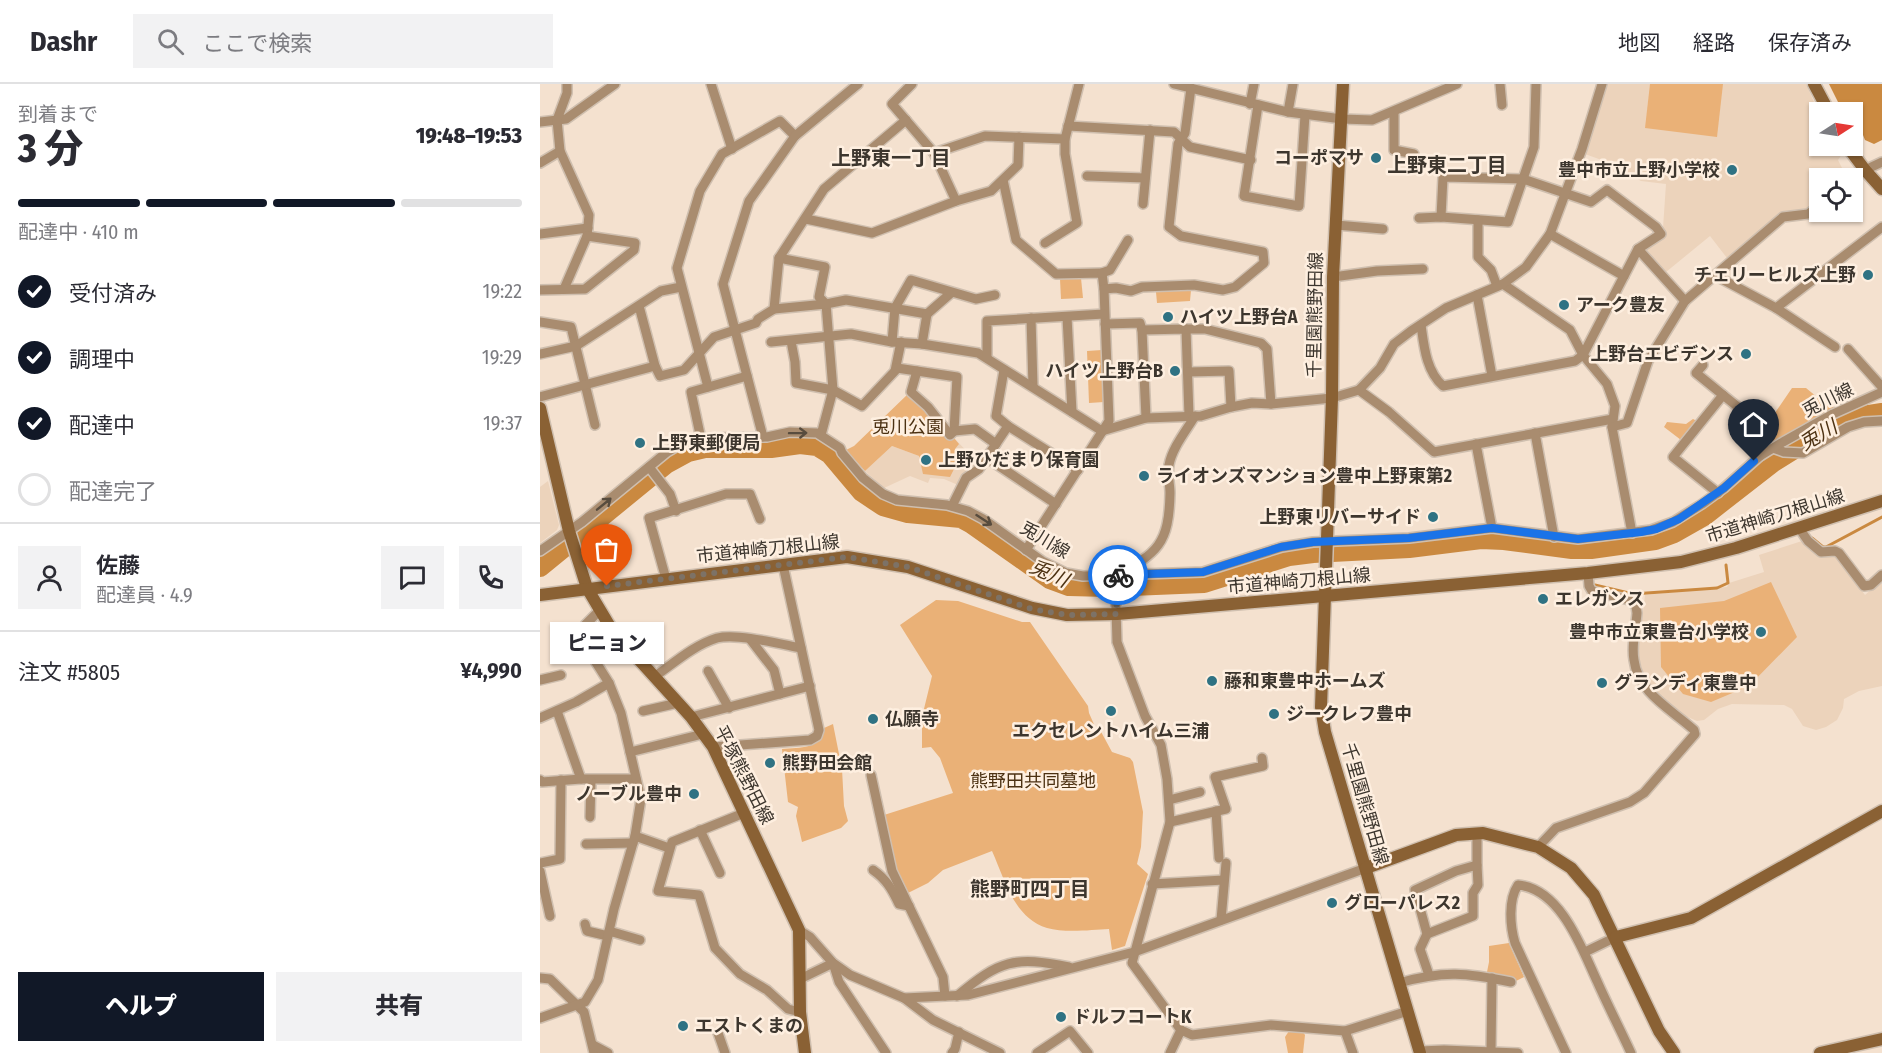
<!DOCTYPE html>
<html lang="ja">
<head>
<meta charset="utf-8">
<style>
  :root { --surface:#fff; --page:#f2f2f3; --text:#2b2b33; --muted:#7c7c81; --line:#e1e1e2; --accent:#111827 }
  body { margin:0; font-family:"Fira Sans Condensed","Noto Sans JP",sans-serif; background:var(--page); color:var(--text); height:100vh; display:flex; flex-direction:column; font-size:22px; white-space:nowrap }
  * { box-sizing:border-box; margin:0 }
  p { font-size:20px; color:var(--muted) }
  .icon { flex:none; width:33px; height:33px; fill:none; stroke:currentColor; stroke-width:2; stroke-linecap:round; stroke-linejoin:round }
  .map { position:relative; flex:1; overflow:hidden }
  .sheet { display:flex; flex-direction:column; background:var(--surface); width:540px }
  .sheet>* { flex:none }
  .needle { width:39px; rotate:78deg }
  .controls { position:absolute; left:1269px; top:18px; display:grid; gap:12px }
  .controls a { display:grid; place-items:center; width:54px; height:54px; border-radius:0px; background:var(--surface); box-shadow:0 2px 4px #0004; font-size:30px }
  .pin { position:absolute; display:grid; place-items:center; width:51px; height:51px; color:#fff; margin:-62px -26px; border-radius:50% 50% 50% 0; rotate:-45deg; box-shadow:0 0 6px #0007 }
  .pin .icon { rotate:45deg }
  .courier { position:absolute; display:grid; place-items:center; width:60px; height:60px; margin:-30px; border:4px solid #1a73e8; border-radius:50%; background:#fff; color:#222; box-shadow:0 2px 8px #0007 }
  .bubble { position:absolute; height:42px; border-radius:0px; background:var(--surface); box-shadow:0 2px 4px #0004; font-size:20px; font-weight:800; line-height:42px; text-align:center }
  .head em { font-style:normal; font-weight:800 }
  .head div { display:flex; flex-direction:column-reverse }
  .head { display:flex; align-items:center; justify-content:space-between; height:102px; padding:0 18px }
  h1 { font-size:39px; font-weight:800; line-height:45px }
  .bar { display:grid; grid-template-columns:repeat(4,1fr); gap:9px 6px; align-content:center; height:72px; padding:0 18px }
  .bar i { height:8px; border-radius:4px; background:var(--line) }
  .bar .current { background:var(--accent) }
  .bar p { grid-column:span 4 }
  .line { display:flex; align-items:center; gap:15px; padding:0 18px; border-top:2px solid var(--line) }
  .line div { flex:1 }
  .round { display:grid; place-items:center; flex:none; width:63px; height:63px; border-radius:0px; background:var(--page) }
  ol { padding:0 18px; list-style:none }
  li { display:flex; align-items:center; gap:18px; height:66px }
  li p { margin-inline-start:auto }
  li .icon { padding:6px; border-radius:50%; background:var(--accent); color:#fff; stroke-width:4 }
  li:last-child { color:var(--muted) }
  li i { width:33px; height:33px; border:3px solid var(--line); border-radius:50% }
  .button { display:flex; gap:12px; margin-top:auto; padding:12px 18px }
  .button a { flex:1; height:69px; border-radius:0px; background:var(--accent); color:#fff; font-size:24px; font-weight:800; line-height:69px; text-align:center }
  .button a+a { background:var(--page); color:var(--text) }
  header { display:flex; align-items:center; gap:36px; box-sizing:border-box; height:84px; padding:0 30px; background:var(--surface); border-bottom:2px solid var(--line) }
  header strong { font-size:28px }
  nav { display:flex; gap:33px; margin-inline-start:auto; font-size:21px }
  .search { width:420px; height:54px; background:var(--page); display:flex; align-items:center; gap:15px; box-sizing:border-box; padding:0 21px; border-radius:0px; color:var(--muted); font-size:22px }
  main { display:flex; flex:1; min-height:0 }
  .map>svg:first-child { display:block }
  .built { fill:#ecd3bb }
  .green { fill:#eab177 }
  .water { fill:#ca8940 }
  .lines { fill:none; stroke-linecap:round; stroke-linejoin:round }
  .stream { stroke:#ca8940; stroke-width:3 }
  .river { stroke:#ca8940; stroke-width:20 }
  .street-casing { stroke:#cfbfaf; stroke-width:12 }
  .secondary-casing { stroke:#cfbfaf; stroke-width:15 }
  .street { stroke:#a98c6f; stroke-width:9 }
  .secondary { stroke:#8a6134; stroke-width:12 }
  .oneway { stroke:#584c3e }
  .done { stroke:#7d7266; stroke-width:6; stroke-dasharray:0 10.8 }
  .route { stroke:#1a73e8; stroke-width:8 }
  .poi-dot { fill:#2f7283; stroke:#feefe0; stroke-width:2 }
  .labels { text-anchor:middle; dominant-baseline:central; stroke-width:5; stroke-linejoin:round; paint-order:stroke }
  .poi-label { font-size:18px; font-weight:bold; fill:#3d362e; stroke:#feefe0; text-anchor:start }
  .street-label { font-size:18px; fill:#3d362e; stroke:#feefe0 }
  .park-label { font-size:18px; fill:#4c3112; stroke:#feefe0 }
  .neighbourhood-label { font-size:20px; font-weight:bold; fill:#3d362e; stroke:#feefe0 }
  .water-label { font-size:20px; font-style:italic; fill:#4e3314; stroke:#feefe0 }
</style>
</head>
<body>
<header>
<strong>Dashr</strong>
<div class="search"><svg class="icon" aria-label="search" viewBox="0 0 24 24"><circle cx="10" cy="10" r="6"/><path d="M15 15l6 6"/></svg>ここで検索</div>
<nav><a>地図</a><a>経路</a><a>保存済み</a></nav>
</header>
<main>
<section class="sheet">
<div class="head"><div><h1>3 分</h1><p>到着まで</p></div><em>19:48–19:53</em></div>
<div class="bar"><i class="current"></i><i class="current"></i><i class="current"></i><i></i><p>配達中 · 410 m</p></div>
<ol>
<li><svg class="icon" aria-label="check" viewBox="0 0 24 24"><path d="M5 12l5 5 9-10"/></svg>受付済み<p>19:22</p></li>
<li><svg class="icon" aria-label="check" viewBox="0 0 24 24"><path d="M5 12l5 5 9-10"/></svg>調理中<p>19:29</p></li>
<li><svg class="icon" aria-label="check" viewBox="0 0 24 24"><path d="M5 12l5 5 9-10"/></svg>配達中<p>19:37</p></li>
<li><i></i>配達完了</li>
</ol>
<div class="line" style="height:108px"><a class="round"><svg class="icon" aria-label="person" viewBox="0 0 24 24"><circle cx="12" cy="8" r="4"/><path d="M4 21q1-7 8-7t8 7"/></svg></a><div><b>佐藤</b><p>配達員 · 4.9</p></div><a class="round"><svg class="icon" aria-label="chat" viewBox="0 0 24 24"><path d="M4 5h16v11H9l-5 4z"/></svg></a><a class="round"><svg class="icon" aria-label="phone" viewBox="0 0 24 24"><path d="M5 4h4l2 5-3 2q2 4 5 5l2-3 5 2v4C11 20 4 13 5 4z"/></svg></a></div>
<div class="line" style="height:78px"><div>注文 #5805</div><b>¥4,990</b></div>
<div class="button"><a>ヘルプ</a><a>共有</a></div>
</section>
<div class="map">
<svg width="1342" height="969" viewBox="0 0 1342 969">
  <rect width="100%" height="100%" fill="#f4e1cf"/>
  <g class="built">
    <polygon points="1068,0 1266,0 1279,29 1280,62 1297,62 1302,70 1298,76 1307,94 1280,94 1279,117 1269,126 1242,128 1187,174 1170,152 1126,188 1104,167 1104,163 1127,151 1123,144 1126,100 1101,97 1067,78 1045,70"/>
    <polygon points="414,354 439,380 425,389 418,401 404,395 390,394 388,399 370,392 344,404 325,387 352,362 379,372 409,358"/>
    <polygon points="8,397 19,441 17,446 0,459 0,403"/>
    <polygon points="1262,457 1281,474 1295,471 1325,511 1342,496 1342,602 1319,607 1304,615 1303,624 1297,636 1286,643 1276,646 1263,642 1252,625 1244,621 1192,620 1178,625 1164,636 1157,637 1143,631 1113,605 1103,591 1098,569 1105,511 1187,503 1189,499 1224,488 1219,471"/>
  </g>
  <g class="green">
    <polygon points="1110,0 1183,0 1177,53 1105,44"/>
    <polygon points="541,194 543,214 521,215 520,195"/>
    <polygon points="651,206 650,217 617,219 616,208"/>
    <polygon points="562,266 564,318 549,319 547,267"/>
    <polygon points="1252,304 1266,304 1283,318 1292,317 1294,326 1232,360 1224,361 1218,358 1217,355"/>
    <polygon points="368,310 375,315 412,355 414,354 419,360 415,365 425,377 415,383 410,393 383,390 379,372 352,362 325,387 306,366 314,362"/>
    <polygon points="1153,335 1157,337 1141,356 1124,343 1127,338 1146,340"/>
    <polygon points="1231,498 1257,553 1209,602 1171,618 1143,610 1121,583 1120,524 1184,517"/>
    <path d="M396,516l22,1 64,21h8l58,84 1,7 7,16 3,-1 13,24 18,6 3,4 10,50 -2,35 -4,17 11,10 -23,72 -13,4 -3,-21c-18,1 -45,4 -62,-1 -33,-10 -42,-48 -55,-77l-49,19 -15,13 -20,10 -12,-23 -12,-55 69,-22 -13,-35 -9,-11 -9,1v-31l10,-41 -32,-51z"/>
    <path d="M293,640l9,45 2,37 4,15 -7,7 -39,14 -6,-26 2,-9 -10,-5 -6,-53c19,-2 38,1 42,-21z"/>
    <polygon points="969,859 984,893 974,898 972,894 947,888 949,878 949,862"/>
    <polygon points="749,947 763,948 765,951 763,969 748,969 745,953"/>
  </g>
  <polygon class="water" points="1289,0 1342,0 1342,56 1334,60 1325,56 1323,51 1316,52 1313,46 1312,28 1303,28"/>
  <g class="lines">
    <g class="stream">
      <polyline points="1272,454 1283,463 1286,463 1342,433"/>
      <polyline points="1055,501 1093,510 1177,504 1188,499 1186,481"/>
    </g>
    <polyline class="river" points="0,483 126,380 148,368 165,364 231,364 260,360 277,362 290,370 322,408 343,422 368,429 421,434 432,440 510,495 529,502 567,503 664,499 749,472 773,469 869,464 941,455 964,456 1032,465 1051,465 1115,456 1134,449 1164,432 1232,379 1288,344 1310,334 1342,329"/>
    <defs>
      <g id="street">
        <polyline points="171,0 192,65"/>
        <polyline points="372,0 352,20 394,69 416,117"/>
        <polyline points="634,0 748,28 802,35 832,36 917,0"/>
        <polyline points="960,0 962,21"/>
        <polyline points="710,20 714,0"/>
        <polyline points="718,21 704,112 759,122 765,31"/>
        <polyline points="748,28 753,0"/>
        <polyline points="854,28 854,66 874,70"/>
        <polyline points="0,38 26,35 75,0"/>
        <polyline points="528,42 634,48 650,63 711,76"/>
        <polyline points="394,69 445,52 525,55"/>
        <polyline points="0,79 20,67"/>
        <polyline points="547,92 605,94"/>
        <polyline points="463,96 476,156 516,190 562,189 564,205 569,337 486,466"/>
        <polyline points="1312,96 1325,86 1342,78"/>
        <polyline points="603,120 610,46"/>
        <polyline points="879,134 901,133 968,138 994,63 996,0"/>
        <polyline points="266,135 332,149 416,117 451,107 478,81 479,53"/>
        <polyline points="938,136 938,173 951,186 957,202"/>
        <polyline points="796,141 843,145"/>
        <polyline points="0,150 48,144"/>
        <polyline points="1010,150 1084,192"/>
        <polyline points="505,159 537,139 525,70 525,55 539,0"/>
        <polyline points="1098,165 1145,217"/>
        <polyline points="239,174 285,183 279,213 286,220 293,306 281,351"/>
        <polyline points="562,189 570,186 588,156"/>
        <polyline points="1176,192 1236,224 1342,143"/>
        <polyline points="793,193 837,187 883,185"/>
        <polyline points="963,200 1030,246 1043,271 1067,300 1075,322 1072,343 1092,449"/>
        <polyline points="24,205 47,152 49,131 20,67 17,36 27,9 27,0"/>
        <polyline points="564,205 576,204 591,207 602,203 654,201 683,206 695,203 724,179 723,168 641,152 629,143 638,60 645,49 651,4"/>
        <polyline points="0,206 45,205 94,166 95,159 47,152"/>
        <polyline points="937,211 952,292"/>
        <polyline points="99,222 115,282 120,292 144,286 174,253 216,239 218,235 234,225 239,174 284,105 366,36"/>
        <polyline points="1236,224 1295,263"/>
        <polyline points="234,225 286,220 306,216 387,230 411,209"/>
        <polyline points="527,233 532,328"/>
        <polyline points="491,234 493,302"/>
        <polyline points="0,238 31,243 55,341"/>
        <polyline points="565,240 600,239 602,246 646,245 649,332"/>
        <path d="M881,241c3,21 5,46 22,61l132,-25 8,-6 55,-106 23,-15 -5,-7 -49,-37 -16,12 -68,-23 -80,-2 -2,40"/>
        <polyline points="646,245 665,245 721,259 727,265 731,320"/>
        <polyline points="602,246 606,334"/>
        <polyline points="251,257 255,278 256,299 293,306 322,322 355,287 361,258"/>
        <polyline points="231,258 311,250 352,258 382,260 438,269 562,347 606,334 661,332 691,323 712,319 731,320 792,314 819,306 840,284 854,260 871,247 906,224 963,200 986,183 1010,150 1042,65 1062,0"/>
        <polyline points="352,258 355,224 371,196 436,215 455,211"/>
        <polyline points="382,260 387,230"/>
        <polyline points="1308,265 1342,303"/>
        <polyline points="0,270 36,262 121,207 141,203"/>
        <polyline points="447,274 447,237 564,230"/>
        <polyline points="1163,281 1156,289 1183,311"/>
        <polyline points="357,284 417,293 414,347 435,345 456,360"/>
        <polyline points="464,286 456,332 468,342 538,386"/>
        <polyline points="377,287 371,308 388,323 410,351 414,347"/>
        <polyline points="648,288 689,287 691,323"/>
        <polyline points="168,303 137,184 160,107 182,70 240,37 255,52"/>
        <polyline points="819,306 849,328 894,368 1073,335"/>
        <polyline points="0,313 115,282"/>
        <path d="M655,332c-9,15 -23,32 -26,49 -2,10 1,19 1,28 -1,51 -12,60 -55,83l2,66 28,74 16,29 6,34 3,43 -38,141 49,67 11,5 79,-10 74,6 63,-20"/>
        <polyline points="1072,343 1087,339 1108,277 1145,217 1243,133 1268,130 1280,121"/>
        <polyline points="995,349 1014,453"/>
        <polyline points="223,353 183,200 209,117 255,52 318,0"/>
        <polyline points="161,355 151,308 207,292"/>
        <polyline points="936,360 952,444"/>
        <polyline points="1233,364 1244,368 1263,369 1308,343 1324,338 1342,337"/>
        <polyline points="447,374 516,420"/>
        <polyline points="109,383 130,410 136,427"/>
        <polyline points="1178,409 1133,373 1183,311 1218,339 1212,356 1220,372"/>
        <polyline points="412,422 426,394 439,385 468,342"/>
        <polyline points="1259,444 1268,457 1281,468 1295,467 1299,469 1324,502 1331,501 1342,491"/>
        <polyline points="0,467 42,438 127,368 139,361 169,354 227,353 250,348 277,349 300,364 302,369 323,394 343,410 357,416 407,421 428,427 443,435 502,477 526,489 543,492 663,488 742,463 773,458 869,454 952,444 1038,455 1111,446 1133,438 1162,420 1184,404 1220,372 1243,358 1293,330 1342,308"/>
        <polyline points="126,495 109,434 186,410 210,410 220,435"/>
        <polyline points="210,555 234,586 240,610"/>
        <polyline points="168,587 189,624"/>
        <path d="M114,593c20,-14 40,-32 63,-39 20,-5 63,6 84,10"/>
        <polyline points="0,596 21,591"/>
        <polyline points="17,627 41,695"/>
        <polyline points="103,627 138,619"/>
        <polyline points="151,633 270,602"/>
        <polyline points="0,634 36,618 69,599"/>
        <polyline points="173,663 270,656 277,652 279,646 243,481"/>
        <polyline points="90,668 163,650"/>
        <polyline points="331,691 352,787 403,893 405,912"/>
        <polyline points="0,696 2,698 41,695 96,695"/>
        <polyline points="629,716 660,708"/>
        <polyline points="676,727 679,774"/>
        <polyline points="204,729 132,758 118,807 159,811 175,864 200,890 227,906 248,925 260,928"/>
        <polyline points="50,733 51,697"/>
        <polyline points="630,738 686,725 675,693 723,682 722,674"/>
        <polyline points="160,746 180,789"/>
        <polyline points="95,752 129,764"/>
        <polyline points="46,760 93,759"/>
        <path d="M998,763l18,-19 74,-26 14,-9 51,-59 -1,-4c-23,-21 -56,-37 -60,-70 -3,-15 2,-32 3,-47l-1,-7 -7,-6 -37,-9 -3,-5 -1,-13"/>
        <polyline points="0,779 20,775 21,696"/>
        <path d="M333,786c13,9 19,19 26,34l10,2"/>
        <polyline points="0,787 10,832"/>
        <polyline points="612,800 684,796"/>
        <polyline points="681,836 686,779"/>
        <polyline points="45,840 47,847 68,852"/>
        <polyline points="259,846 270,853 293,879 310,891 364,914 393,936 460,969"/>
        <polyline points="69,847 100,856"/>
        <polyline points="887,850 933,832 933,809 938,801 937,781"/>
        <polyline points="1045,868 1076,853"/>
        <polyline points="889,891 880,865 887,850 875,806 916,787 937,781 937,749"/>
        <polyline points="0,894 10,895 44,928 54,969"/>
        <polyline points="260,895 293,879 299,898 346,969"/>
        <path d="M859,899c45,-13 68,-10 112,-1"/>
        <path d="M417,912c43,-36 57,-40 112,-29"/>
        <polyline points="364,914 428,911 594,868 826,784"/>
        <polyline points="0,934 45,918 58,896 74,825 95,752 101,715 81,629 69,599 45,561 45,541 59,527"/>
        <polyline points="805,947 813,969"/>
        <polyline points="178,949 185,969"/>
        <polyline points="53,961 68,969"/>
        <polyline points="880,967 904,966 978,969"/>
        <polyline points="951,967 952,894"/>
        <polyline points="412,969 415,965 419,948"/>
        <polyline points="497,969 530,947 548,969"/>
        <polyline points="630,969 641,946"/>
        <path d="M1026,969l-51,-110c-5,-17 -7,-43 3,-58 43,4 64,64 79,96 11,25 23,48 34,72"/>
      </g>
      <g id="secondary">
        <polyline points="803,0 793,193 792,314 781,623 785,648 880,969"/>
        <polyline points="1274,0 1289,28"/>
        <polyline points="1307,62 1325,86 1342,105"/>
        <polyline points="0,324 29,447 47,504 72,546 151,633 173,663 259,846 260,928 265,969"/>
        <polyline points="0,511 307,473 368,483 492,524 527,531 577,530 1048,489 1141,478 1196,464 1342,417"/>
        <polyline points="826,784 916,751 943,749 998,763 1031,784 1054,811 1119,947 1134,969"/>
        <polyline points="1076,853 1151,834 1342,727"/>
        <polyline points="1280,969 1342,955"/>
      </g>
    </defs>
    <use href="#street" class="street-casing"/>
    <use href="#secondary" class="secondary-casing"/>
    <use href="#street" class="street"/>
    <use href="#secondary" class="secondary"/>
  </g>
  <defs><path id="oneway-shaft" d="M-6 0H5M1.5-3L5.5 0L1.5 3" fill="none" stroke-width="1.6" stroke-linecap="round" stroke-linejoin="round" transform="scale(1.5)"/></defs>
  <g class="oneway">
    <use href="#oneway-shaft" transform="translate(258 349) rotate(-1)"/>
    <use href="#oneway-shaft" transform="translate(64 420) rotate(-39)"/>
    <use href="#oneway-shaft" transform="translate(444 436) rotate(33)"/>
  </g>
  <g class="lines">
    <polyline class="done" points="67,502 307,473 368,483 492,525 527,531 577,530 575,492 578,491"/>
    <polyline class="route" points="578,491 663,488 741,463 773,458 869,454 952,444 1038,455 1101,448 1116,445 1139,435 1184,404 1214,377"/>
  </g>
  <g class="poi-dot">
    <circle cx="836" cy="74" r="6"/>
    <circle cx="1192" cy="86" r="6"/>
    <circle cx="1328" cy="191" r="6"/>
    <circle cx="1024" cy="221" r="6"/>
    <circle cx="628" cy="233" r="6"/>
    <circle cx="1206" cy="270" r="6"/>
    <circle cx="635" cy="287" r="6"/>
    <circle cx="100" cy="359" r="6"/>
    <circle cx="386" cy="376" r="6"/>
    <circle cx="604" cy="392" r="6"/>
    <circle cx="893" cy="433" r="6"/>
    <circle cx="1003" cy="515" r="6"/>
    <circle cx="1221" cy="548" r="6"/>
    <circle cx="672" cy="597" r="6"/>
    <circle cx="1062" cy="599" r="6"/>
    <circle cx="571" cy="627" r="6"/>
    <circle cx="734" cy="630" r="6"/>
    <circle cx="333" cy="635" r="6"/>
    <circle cx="230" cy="679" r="6"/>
    <circle cx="154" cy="710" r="6"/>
    <circle cx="792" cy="819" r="6"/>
    <circle cx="521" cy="933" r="6"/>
    <circle cx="143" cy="942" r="6"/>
  </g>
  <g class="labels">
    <g class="poi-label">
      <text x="824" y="74" text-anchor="end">コーポマサ</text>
      <text x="1180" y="86" text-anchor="end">豊中市立上野小学校</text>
      <text x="1316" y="191" text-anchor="end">チェリーヒルズ上野</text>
      <text x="1036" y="221">アーク豊友</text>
      <text x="640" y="233">ハイツ上野台A</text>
      <text x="1194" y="270" text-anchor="end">上野台エビデンス</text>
      <text x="623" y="287" text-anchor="end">ハイツ上野台B</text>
      <text x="112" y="359">上野東郵便局</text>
      <text x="398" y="376">上野ひだまり保育園</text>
      <text x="616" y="392">ライオンズマンション豊中上野東第2</text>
      <text x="881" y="433" text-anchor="end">上野東リバーサイド</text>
      <text x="1015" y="515">エレガンス</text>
      <text x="1209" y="548" text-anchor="end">豊中市立東豊台小学校</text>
      <text x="684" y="597">藤和東豊中ホームズ</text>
      <text x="1074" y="599">グランディ東豊中</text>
      <text x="746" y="630">ジークレフ豊中</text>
      <text x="345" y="635">仏願寺</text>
      <text x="571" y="647" text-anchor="middle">エクセレントハイム三浦</text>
      <text x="242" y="679">熊野田会館</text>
      <text x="142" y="710" text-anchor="end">ノーブル豊中</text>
      <text x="804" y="819">グローパレス2</text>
      <text x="533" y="933">ドルフコートK</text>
      <text x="155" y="942">エストくまの</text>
    </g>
    <g class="street-label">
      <text transform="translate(775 231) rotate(-89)">千里園熊野田線</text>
      <text transform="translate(1288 316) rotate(-26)">兎川線</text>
      <text transform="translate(1235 432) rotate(-17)">市道神崎刀根山線</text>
      <text transform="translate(505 456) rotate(31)">兎川線</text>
      <text transform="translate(228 465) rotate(-6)">市道神崎刀根山線</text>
      <text transform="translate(759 497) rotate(-5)">市道神崎刀根山線</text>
      <text transform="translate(204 691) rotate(63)">平塚熊野田線</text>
      <text transform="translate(825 720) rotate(74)">千里園熊野田線</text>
    </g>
    <g class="park-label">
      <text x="368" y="343">兎川公園</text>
      <text x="493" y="697">熊野田共同墓地</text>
    </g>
    <g class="neighbourhood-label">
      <text x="351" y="74">上野東一丁目</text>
      <text x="907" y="81">上野東二丁目</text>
      <text x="490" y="805">熊野町四丁目</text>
    </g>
    <g class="water-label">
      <text transform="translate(1278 351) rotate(-30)">兎川</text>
      <text transform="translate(509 489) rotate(24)">兎川</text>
    </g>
  </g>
</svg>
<div class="controls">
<a><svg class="needle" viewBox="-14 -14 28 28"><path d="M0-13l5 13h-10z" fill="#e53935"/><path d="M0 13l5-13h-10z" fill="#7c7c81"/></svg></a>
<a><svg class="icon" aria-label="locate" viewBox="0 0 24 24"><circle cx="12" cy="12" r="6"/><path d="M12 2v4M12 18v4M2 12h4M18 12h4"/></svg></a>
</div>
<div class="pin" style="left:67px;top:502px;background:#ea580c"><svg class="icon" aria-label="bag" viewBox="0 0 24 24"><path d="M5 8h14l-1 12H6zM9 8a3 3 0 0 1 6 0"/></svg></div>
<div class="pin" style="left:1214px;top:377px;background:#1f2937"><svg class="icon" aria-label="home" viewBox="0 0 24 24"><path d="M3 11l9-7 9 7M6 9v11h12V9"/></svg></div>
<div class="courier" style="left:578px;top:491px"><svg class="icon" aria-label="bike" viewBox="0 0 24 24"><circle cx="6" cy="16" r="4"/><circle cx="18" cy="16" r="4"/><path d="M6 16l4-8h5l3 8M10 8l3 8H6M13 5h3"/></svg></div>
<div class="bubble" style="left:10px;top:538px;width:114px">ピニョン</div>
</div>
</main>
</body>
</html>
